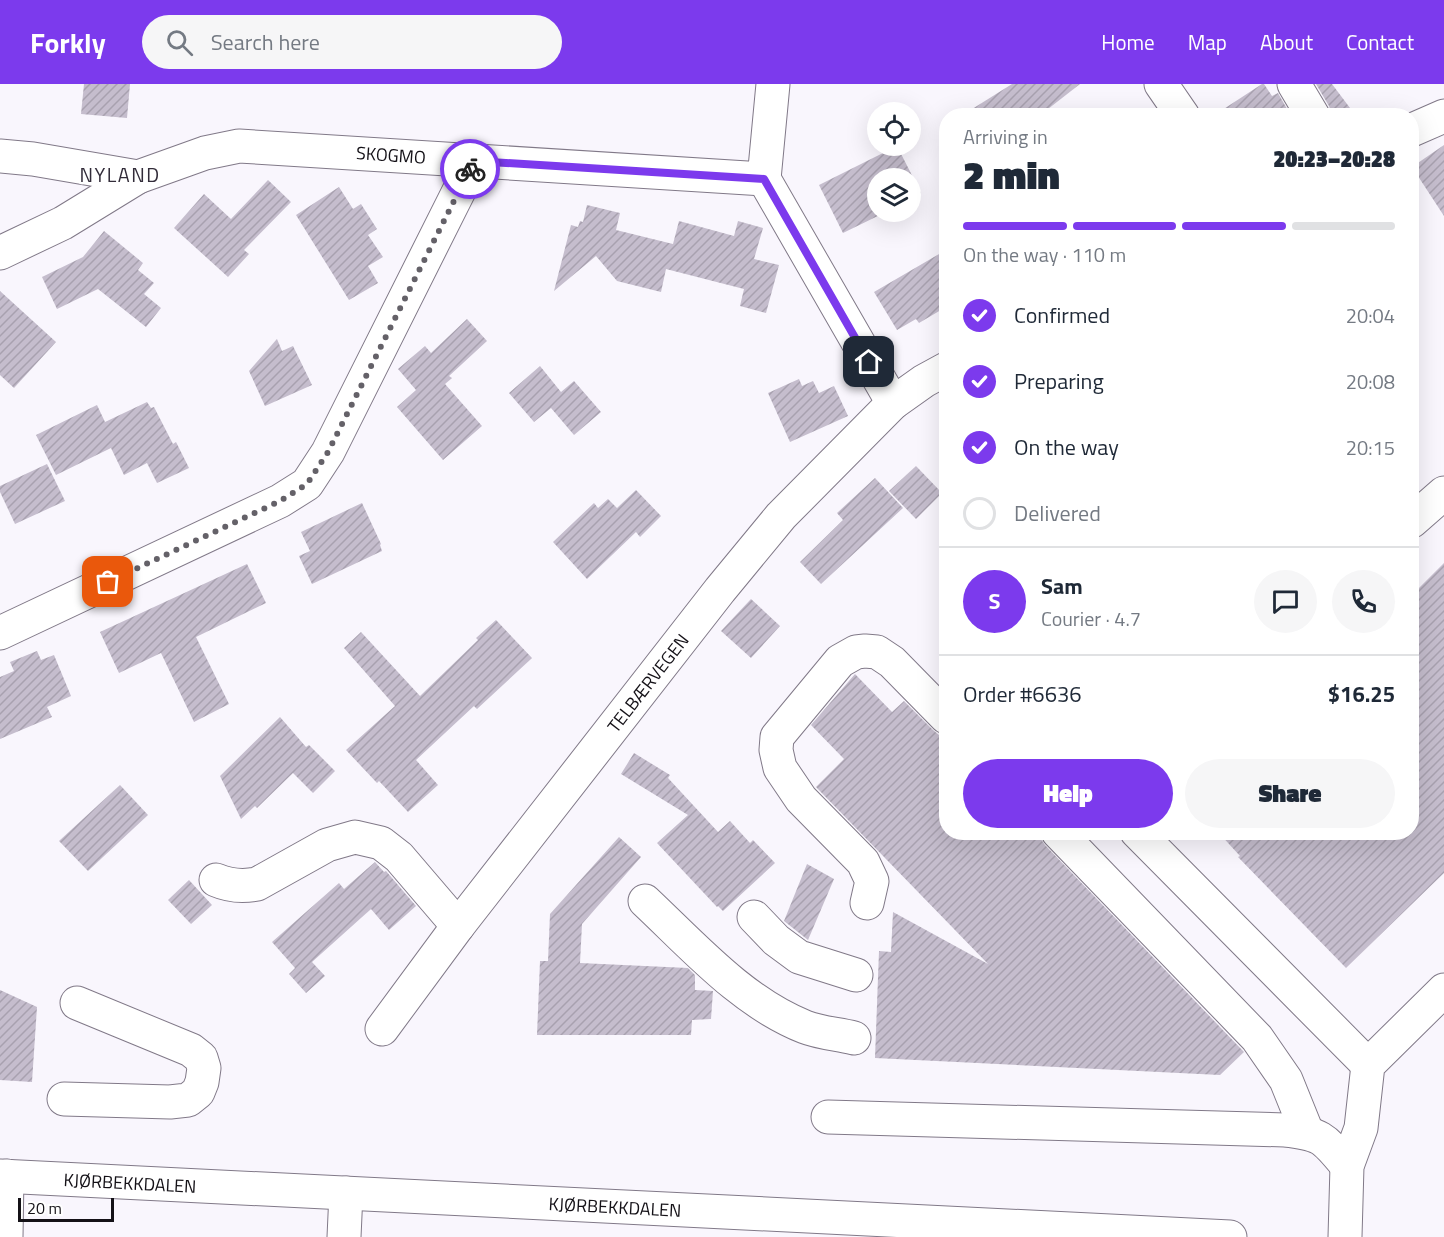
<!DOCTYPE html>
<html lang="en">
<head>
<meta charset="utf-8">
<style>
  :root { --surface:#fff; --page:#f6f6f7; --text:#1f2937; --muted:#747a83; --line:#e0e1e3; --accent:#7c3aed }
  body { margin:0; font-family:"Titillium Web",sans-serif; background:var(--page); color:var(--text); height:100vh; display:flex; flex-direction:column; font-size:22px; white-space:nowrap }
  * { box-sizing:border-box; margin:0 }
  p { font-size:20px; color:var(--muted) }
  .icon { flex:none; width:33px; height:33px; fill:none; stroke:currentColor; stroke-width:2; stroke-linecap:round; stroke-linejoin:round }
  .map { position:relative; flex:1; overflow:hidden }
  .sheet { position:absolute; left:939px; top:24px; width:480px; height:732px; display:flex; flex-direction:column; background:var(--surface); border-radius:24px; box-shadow:0 6px 24px #0002 }
  .sheet>* { flex:none }
  .controls { position:absolute; left:867px; top:18px; display:grid; gap:12px }
  .controls a { display:grid; place-items:center; width:54px; height:54px; border-radius:50%; background:var(--surface); box-shadow:0 6px 24px #0002; font-size:30px }
  .scale { position:absolute; left:18px; bottom:15px; width:96px; box-sizing:border-box; padding-left:6px; border:3px solid #141117; border-top:0; font-size:16px; line-height:21px; white-space:nowrap; color:#141117; -webkit-text-stroke:4px #fff; paint-order:stroke }
  .pin { position:absolute; display:grid; place-items:center; width:51px; height:51px; color:#fff; margin:-26px; border-radius:12px; box-shadow:0 3px 9px #0006 }
  .courier { position:absolute; display:grid; place-items:center; width:60px; height:60px; margin:-30px; border:4px solid #7c3aed; border-radius:50%; background:#fff; color:#222; box-shadow:0 2px 8px #0007 }
  .head em { font-style:normal; font-weight:800 }
  .head div { display:flex; flex-direction:column-reverse }
  .head { display:flex; align-items:center; justify-content:space-between; height:102px; padding:0 24px }
  h1 { font-size:39px; font-weight:800; line-height:45px }
  .bar { display:grid; grid-template-columns:repeat(4,1fr); gap:9px 6px; align-content:center; height:72px; padding:0 24px }
  .bar i { height:8px; border-radius:4px; background:var(--line) }
  .bar .on { background:var(--accent) }
  .bar p { grid-column:span 4 }
  .line { display:flex; align-items:center; gap:15px; padding:0 24px; border-top:2px solid var(--line) }
  .line div { flex:1 }
  .round { display:grid; place-items:center; flex:none; width:63px; height:63px; border-radius:32px; background:var(--page) }
  ol { padding:0 24px; list-style:none }
  li { display:flex; align-items:center; gap:18px; height:66px }
  li p { margin-inline-start:auto }
  li .icon { padding:6px; border-radius:50%; background:var(--accent); color:#fff; stroke-width:4 }
  li:last-child { color:var(--muted) }
  li i { width:33px; height:33px; border:3px solid var(--line); border-radius:50% }
  .primary-button { display:flex; gap:12px; margin-top:auto; padding:12px 24px }
  .primary-button a { flex:1; height:69px; border-radius:36px; background:var(--accent); color:#fff; font-size:24px; font-weight:800; line-height:69px; text-align:center }
  .primary-button a+a { background:var(--page); color:var(--text) }
  header { display:flex; align-items:center; gap:36px; box-sizing:border-box; height:84px; padding:0 30px; background:var(--accent); color:#fff }
  header strong { font-size:28px }
  nav { display:flex; gap:33px; margin-inline-start:auto; font-size:21px }
  .search { width:420px; height:54px; background:var(--page); display:flex; align-items:center; gap:15px; box-sizing:border-box; padding:0 21px; border-radius:33px; color:var(--muted); font-size:22px }
  .map>svg:first-child { display:block }
  .building { fill:url(#building-hatch) }
  .lines { fill:none; stroke-linecap:round; stroke-linejoin:round }
  .minor-casing { stroke:#817988; stroke-width:35 }
  .minor { stroke:#fff; stroke-width:33 }
  .done { stroke:#646168; stroke-width:6; stroke-dasharray:0 10.8 }
  .route { stroke:#7c3aed; stroke-width:8 }
  .labels { text-anchor:middle; dominant-baseline:central; stroke-width:4.5; stroke-linejoin:round; paint-order:stroke }
  .street-label { font-size:18px; fill:#141117; stroke:#fff }
  .neighbourhood-label { font-size:20px; letter-spacing:1.5px; fill:#322c39; stroke:#fff }
</style>
</head>
<body>
<header>
<strong>Forkly</strong>
<div class="search"><svg class="icon" aria-label="search" viewBox="0 0 24 24"><circle cx="10" cy="10" r="6"/><path d="M15 15l6 6"/></svg>Search here</div>
<nav><a>Home</a><a>Map</a><a>About</a><a>Contact</a></nav>
</header>
<div class="map">
<svg width="1444" height="1153" viewBox="0 0 1444 1153">
  <defs>
    <pattern id="building-hatch" width="6" height="6" patternUnits="userSpaceOnUse" patternTransform="scale(1.5)"><rect width="6" height="6" fill="#c5bdcd"/><path d="M-1 1l2-2M0 6l6-6M5 7l2-2" fill="none" stroke="#a8a1af"/></pattern>
  </defs>
  <rect width="100%" height="100%" fill="#f9f6fd"/>
  <g class="building">
    <polygon points="84,0 130,0 127,34 81,30"/>
    <polygon points="1012,0 1080,0 1039,32 961,32"/>
    <polygon points="1262,0 1264,0 1272,12 1278,9 1291,32 1213,32"/>
    <polygon points="1316,0 1332,0 1356,32 1332,32 1329,22"/>
    <polygon points="1444,61 1444,132 1412,83"/>
    <polygon points="897,62 921,109 910,115 910,94 878,94 878,128 886,128 843,149 819,101"/>
    <polygon points="268,96 291,118 244,166 249,170 228,193 174,144 204,110 231,135"/>
    <polygon points="339,103 353,125 361,120 377,145 368,151 383,173 368,182 378,199 349,216 296,131"/>
    <polygon points="587,121 620,129 616,146 673,160 679,137 734,152 738,137 763,144 754,175 779,181 766,229 740,222 744,205 666,185 661,208 617,197 596,172 554,207 571,141 578,143 580,137 583,138"/>
    <polygon points="104,147 143,179 138,186 154,199 144,210 161,224 146,243 98,205 57,225 42,193 83,173"/>
    <polygon points="946,166 946,223 919,239 916,235 897,246 874,208"/>
    <polygon points="0,207 56,258 14,304 0,291"/>
    <polygon points="467,235 487,257 449,292 452,294 445,300 482,342 443,376 397,323 416,306 398,285 425,262 431,269"/>
    <polygon points="277,255 282,267 293,262 312,301 265,322 249,287"/>
    <polygon points="540,282 561,308 574,297 601,328 574,351 551,324 534,338 509,309"/>
    <polygon points="799,295 802,302 813,297 819,309 834,302 848,332 790,358 768,309"/>
    <polygon points="147,318 151,324 154,323 173,360 176,358 189,384 157,399 147,379 124,391 111,364 56,391 36,351 97,321 105,338"/>
    <polygon points="47,380 65,417 15,440 0,408 0,402"/>
    <polygon points="916,382 942,409 916,435 889,407"/>
    <polygon points="875,394 903,424 821,500 800,478 843,436 837,429"/>
    <polygon points="636,406 661,432 640,453 636,448 587,495 553,458 594,419 598,424 608,415 617,424"/>
    <polygon points="362,419 381,460 380,461 382,467 312,500 299,472 310,467 301,448"/>
    <polygon points="1444,479 1444,789 1346,884 1238,773 1240,772 1218,748 1412,748 1412,511"/>
    <polygon points="247,480 266,519 196,553 229,620 194,638 161,569 119,589 100,548"/>
    <polygon points="751,515 780,542 751,574 721,547"/>
    <polygon points="496,536 532,574 477,625 474,622 416,676 438,701 408,728 379,697 377,699 346,666 395,622 344,564 361,548 420,612 478,556 476,554"/>
    <polygon points="37,567 41,576 54,571 71,612 47,623 52,633 0,655 0,593 14,587 10,578"/>
    <polygon points="855,590 892,628 904,617 933,646 946,657 946,748 1036,748 1045,761 1244,968 1220,991 875,974 879,867 891,868 893,828 988,880 816,703 844,675 811,641"/>
    <polygon points="280,633 306,663 309,661 335,687 313,709 293,689 257,724 255,722 241,735 220,692"/>
    <polygon points="634,669 670,691 668,694 718,748 730,737 750,759 753,756 775,779 723,827 718,822 717,823 657,759 688,731 621,690"/>
    <polygon points="120,701 148,731 88,787 59,757"/>
    <polygon points="619,753 641,773 582,840 580,879 688,884 695,891 695,906 713,907 711,935 692,936 691,951 537,951 540,877 548,877 550,830"/>
    <polygon points="375,778 384,788 386,787 416,822 389,846 371,825 312,878 325,892 306,909 289,890 295,884 272,858 339,799 344,805"/>
    <polygon points="807,780 834,795 808,856 784,837"/>
    <polygon points="189,796 212,821 191,840 168,816"/>
    <polygon points="0,906 37,923 32,998 0,996"/>
  </g>
  <g class="lines">
    <defs>
      <g id="minor">
        <polyline points="1161,0 1183,32"/>
        <polyline points="1294,0 1313,32"/>
        <polyline points="1412,46 1444,32"/>
        <polyline points="0,72 33,75 138,93 205,69 239,62 764,95 773,0"/>
        <polyline points="764,95 893,319"/>
        <polyline points="0,169 63,139 138,93"/>
        <polyline points="1412,437 1444,409"/>
        <polyline points="0,549 280,417 307,400 328,368 474,77"/>
        <polyline points="1058,748 1257,954 1286,996 1307,1048"/>
        <polyline points="1137,748 1368,981"/>
        <path d="M216,796c14,6 26,7 41,4l70,-39 28,-8 26,6 18,14 59,69"/>
        <path d="M645,817c48,45 97,101 160,126 15,6 33,7 49,11"/>
        <polyline points="867,819 872,797 863,778 801,715 780,684 776,666 777,653 840,577 856,568 865,567 877,568 892,578 946,633"/>
        <polyline points="754,833 776,856 799,873 856,891"/>
        <polyline points="382,945 458,842 720,506 781,432 893,319 924,297 946,285"/>
        <polyline points="64,1015 170,1018 188,1016 198,1008 202,998 204,984 201,974 191,966 77,919"/>
        <path d="M828,1033l457,13c37,4 39,8 62,36"/>
        <polyline points="0,1092 1230,1153"/>
        <polyline points="6,1153 7,1092"/>
        <polyline points="344,1153 346,1109"/>
        <polyline points="1345,1153 1347,1082 1361,1044 1368,981 1444,906"/>
      </g>
    </defs>
    <use href="#minor" class="minor-casing"/>
    <use href="#minor" class="minor"/>
  </g>
  <g class="lines">
    <polyline class="done" points="108,498 280,417 307,400 328,368 470,85"/>
    <polyline class="route" points="470,85 474,77 764,95 869,278"/>
  </g>
  <g class="labels">
    <g class="street-label">
      <text transform="translate(391 71) rotate(4)">SKOGMO</text>
      <text transform="translate(648 599) rotate(-52)">TELBÆRVEGEN</text>
      <text transform="translate(130 1099) rotate(3)">KJØRBEKKDALEN</text>
      <text transform="translate(615 1123) rotate(3)">KJØRBEKKDALEN</text>
    </g>
    <g class="neighbourhood-label">
      <text x="120" y="90">NYLAND</text>
    </g>
  </g>
</svg>
<div class="controls">
<a><svg class="icon" aria-label="locate" viewBox="0 0 24 24"><circle cx="12" cy="12" r="6"/><path d="M12 2v4M12 18v4M2 12h4M18 12h4"/></svg></a>
<a><svg class="icon" aria-label="layers" viewBox="0 0 24 24"><path d="M12 4l9 5-9 5-9-5zM3 14l9 5 9-5"/></svg></a>
</div>
<div class="scale">20 m</div>
<div class="pin" style="left:108px;top:498px;background:#ea580c"><svg class="icon" aria-label="bag" viewBox="0 0 24 24"><path d="M5 8h14l-1 12H6zM9 8a3 3 0 0 1 6 0"/></svg></div>
<div class="pin" style="left:869px;top:278px;background:#1f2937"><svg class="icon" aria-label="home" viewBox="0 0 24 24"><path d="M3 11l9-7 9 7M6 9v11h12V9"/></svg></div>
<div class="courier" style="left:470px;top:85px"><svg class="icon" aria-label="bike" viewBox="0 0 24 24"><circle cx="6" cy="16" r="4"/><circle cx="18" cy="16" r="4"/><path d="M6 16l4-8h5l3 8M10 8l3 8H6M13 5h3"/></svg></div>
<section class="sheet">
<div class="head"><div><h1>2 min</h1><p>Arriving in</p></div><em>20:23–20:28</em></div>
<div class="bar"><i class="on"></i><i class="on"></i><i class="on"></i><i></i><p>On the way · 110 m</p></div>
<ol>
<li><svg class="icon" aria-label="check" viewBox="0 0 24 24"><path d="M5 12l5 5 9-10"/></svg>Confirmed<p>20:04</p></li>
<li><svg class="icon" aria-label="check" viewBox="0 0 24 24"><path d="M5 12l5 5 9-10"/></svg>Preparing<p>20:08</p></li>
<li><svg class="icon" aria-label="check" viewBox="0 0 24 24"><path d="M5 12l5 5 9-10"/></svg>On the way<p>20:15</p></li>
<li><i></i>Delivered</li>
</ol>
<div class="line" style="height:108px"><b class="round" style="background:var(--accent);color:#fff">S</b><div><b>Sam</b><p>Courier · 4.7</p></div><a class="round"><svg class="icon" aria-label="chat" viewBox="0 0 24 24"><path d="M4 5h16v11H9l-5 4z"/></svg></a><a class="round"><svg class="icon" aria-label="phone" viewBox="0 0 24 24"><path d="M5 4h4l2 5-3 2q2 4 5 5l2-3 5 2v4C11 20 4 13 5 4z"/></svg></a></div>
<div class="line" style="height:78px"><div>Order #6636</div><b>$16.25</b></div>
<div class="primary-button"><a>Help</a><a>Share</a></div>
</section>
</div>
</body>
</html>
